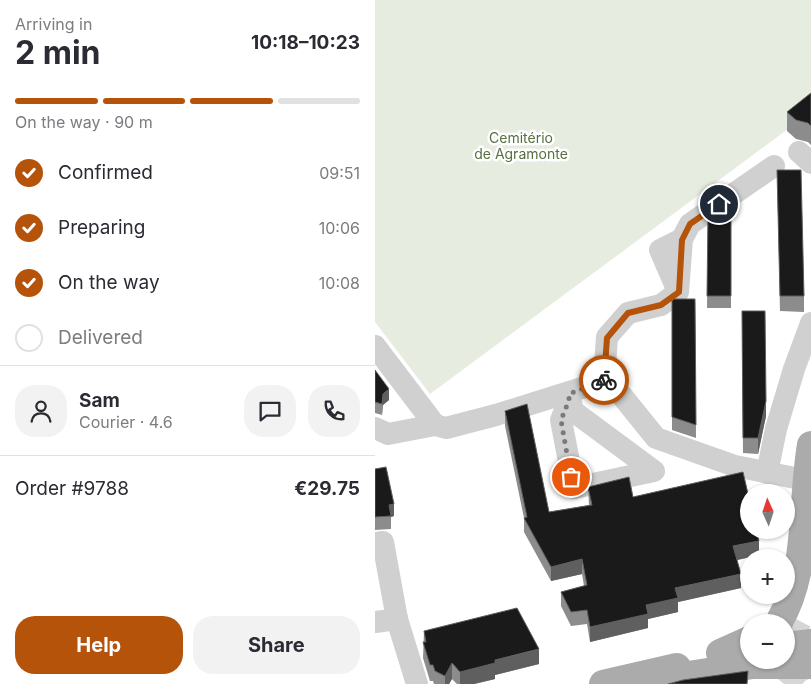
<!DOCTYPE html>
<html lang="en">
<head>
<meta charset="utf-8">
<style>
  :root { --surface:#fff; --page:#f2f2f3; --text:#2b2b33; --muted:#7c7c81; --line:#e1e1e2; --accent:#b45309 }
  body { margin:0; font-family:Inter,sans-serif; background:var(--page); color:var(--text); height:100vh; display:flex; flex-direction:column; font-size:19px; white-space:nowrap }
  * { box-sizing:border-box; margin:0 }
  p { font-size:16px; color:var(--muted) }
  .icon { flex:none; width:28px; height:28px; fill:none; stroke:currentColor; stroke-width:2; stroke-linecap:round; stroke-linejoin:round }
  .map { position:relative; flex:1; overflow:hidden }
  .side { display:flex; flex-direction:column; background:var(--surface); width:375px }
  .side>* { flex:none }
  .needle { width:32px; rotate:357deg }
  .buttons { position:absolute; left:365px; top:484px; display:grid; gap:10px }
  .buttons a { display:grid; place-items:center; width:55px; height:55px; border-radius:50%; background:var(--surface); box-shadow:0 1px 4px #0004; font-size:25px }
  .pin { position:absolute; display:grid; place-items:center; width:42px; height:42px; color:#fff; margin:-21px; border:2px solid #fff; border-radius:50%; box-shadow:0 1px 5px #0007 }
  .courier { position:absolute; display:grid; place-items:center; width:50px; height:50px; margin:-25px; border:4px solid #b45309; border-radius:50%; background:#fff; color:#222; box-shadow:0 1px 6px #0007 }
  .head em { font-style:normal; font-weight:700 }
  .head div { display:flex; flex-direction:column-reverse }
  .head { display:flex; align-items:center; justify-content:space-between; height:85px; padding:0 15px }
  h1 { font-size:32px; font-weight:700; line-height:38px }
  .bar { display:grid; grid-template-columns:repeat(4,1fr); gap:8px 5px; align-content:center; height:60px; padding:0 15px }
  .bar i { height:6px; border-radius:4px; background:var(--line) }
  .bar .current { background:var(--accent) }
  .bar p { grid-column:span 4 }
  .line { display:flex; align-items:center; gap:12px; padding:0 15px; border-top:1px solid var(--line) }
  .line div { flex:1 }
  .round { display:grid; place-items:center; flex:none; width:52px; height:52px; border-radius:20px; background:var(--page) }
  ol { padding:0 15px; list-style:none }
  li { display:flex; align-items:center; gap:15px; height:55px }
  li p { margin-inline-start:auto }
  li .icon { padding:5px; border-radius:50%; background:var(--accent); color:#fff; stroke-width:4 }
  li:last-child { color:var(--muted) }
  li i { width:28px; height:28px; border:2px solid var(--line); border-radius:50% }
  .button { display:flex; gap:10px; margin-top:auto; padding:10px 15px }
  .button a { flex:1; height:58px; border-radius:20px; background:var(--accent); color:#fff; font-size:20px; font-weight:700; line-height:58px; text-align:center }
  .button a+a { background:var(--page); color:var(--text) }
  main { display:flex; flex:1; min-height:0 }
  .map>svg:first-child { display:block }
  .green { fill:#e6ecdf }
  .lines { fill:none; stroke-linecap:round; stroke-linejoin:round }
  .major-tunnel { stroke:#d6d6d6; stroke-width:28; stroke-dasharray:28 14; stroke-linecap:butt }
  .minor { stroke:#d0d0d0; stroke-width:22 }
  .major { stroke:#ababab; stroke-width:28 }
  .wall { fill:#8c8c8c }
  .shaded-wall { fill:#5f5f5f }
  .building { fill:#1a1a1a; stroke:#5f5f5f }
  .done { stroke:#7a7a7a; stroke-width:5; stroke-dasharray:0 9 }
  .route { stroke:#b45309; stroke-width:6 }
  .labels { text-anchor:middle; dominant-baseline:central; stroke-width:5; stroke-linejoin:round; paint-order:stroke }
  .park-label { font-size:14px; fill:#56703f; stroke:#fff }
</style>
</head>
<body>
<main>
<section class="side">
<div class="head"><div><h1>2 min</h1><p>Arriving in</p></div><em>10:18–10:23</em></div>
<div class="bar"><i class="current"></i><i class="current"></i><i class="current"></i><i></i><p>On the way · 90 m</p></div>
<ol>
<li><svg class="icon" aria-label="check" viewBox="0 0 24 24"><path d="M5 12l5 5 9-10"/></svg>Confirmed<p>09:51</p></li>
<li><svg class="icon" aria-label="check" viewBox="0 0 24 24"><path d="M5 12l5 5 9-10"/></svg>Preparing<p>10:06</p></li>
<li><svg class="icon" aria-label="check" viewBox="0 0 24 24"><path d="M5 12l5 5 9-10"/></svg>On the way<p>10:08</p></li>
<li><i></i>Delivered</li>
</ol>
<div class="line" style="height:90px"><a class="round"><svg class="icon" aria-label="person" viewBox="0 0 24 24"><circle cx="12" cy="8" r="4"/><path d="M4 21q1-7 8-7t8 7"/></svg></a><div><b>Sam</b><p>Courier · 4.6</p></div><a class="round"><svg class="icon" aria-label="chat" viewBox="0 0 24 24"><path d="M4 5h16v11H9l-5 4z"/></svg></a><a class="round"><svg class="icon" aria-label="phone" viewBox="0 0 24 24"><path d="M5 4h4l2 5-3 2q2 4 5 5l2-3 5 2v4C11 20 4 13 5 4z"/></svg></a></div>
<div class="line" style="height:65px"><div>Order #9788</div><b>€29.75</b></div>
<div class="button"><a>Help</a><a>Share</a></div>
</section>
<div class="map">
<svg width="436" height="684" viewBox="0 0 436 684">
  <rect width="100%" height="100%" fill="#fff"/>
  <polygon class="green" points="0,0 436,0 436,112 55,394 0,322"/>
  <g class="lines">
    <g class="major-tunnel">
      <polyline points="411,643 423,620"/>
      <polyline points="409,684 421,670 436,662"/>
    </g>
    <g class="minor">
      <polyline points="424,152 436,163"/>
      <polyline points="301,287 285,250 307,239"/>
      <polyline points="0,346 60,425"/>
      <polyline points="229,381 232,337 253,313 286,305 303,292 307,239 315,224 399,166"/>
      <polyline points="194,394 198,411 279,471 199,488 186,420 194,400"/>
      <polyline points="0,428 13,434 60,425 71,428 121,415 229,381 239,386 281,438 360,466 430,480"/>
      <polyline points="392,473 401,429 419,369 436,323"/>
      <polyline points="0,543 8,542 22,619 42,684"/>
      <polyline points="0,622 22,619"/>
    </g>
    <g class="major">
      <path d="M404,622c30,-51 22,-119 32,-177"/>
      <polyline points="411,646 436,643"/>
      <polyline points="345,653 374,640"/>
      <polyline points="285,672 313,675 378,665 436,665"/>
      <polyline points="228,684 302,667"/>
    </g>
  </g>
  <g class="wall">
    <polygon points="436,93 436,145 433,142 421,139 412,131 412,112"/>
    <polygon points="402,170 429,296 429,312 405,311"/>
    <polygon points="356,212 356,308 332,308 333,215"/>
    <polygon points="320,299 321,438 297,430 297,301"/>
    <polygon points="367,311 391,416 383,454 368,453"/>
    <polygon points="0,370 14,400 8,405 7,415 0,413"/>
    <polygon points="130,411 174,512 214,505 213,487 258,497 384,555 362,560 366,588 303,602 303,612 273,619 273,628 215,642 212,624 196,626 186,606 186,592 209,586 207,574 176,581 149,532 149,518 130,426"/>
    <polygon points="0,469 19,516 16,517 16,529 0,530"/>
    <polygon points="49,631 164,664 120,675 120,679 99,684 82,684 77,679 74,684 59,684 58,681 55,681 48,658"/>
  </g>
  <g class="shaded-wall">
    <polygon points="14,389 14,400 8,405 7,415 8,394"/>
    <polygon points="391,401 391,416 383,454 383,438"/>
    <polygon points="19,504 19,516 16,517 14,505"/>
    <polygon points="384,541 384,555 358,561 358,546"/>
    <polygon points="207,559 207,574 176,581 176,567"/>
    <polygon points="366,574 366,588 303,602 303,612 273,619 273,628 215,642 215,627 271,605 300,588"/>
    <polygon points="164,649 164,664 120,675 120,679 99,684 85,684 85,672 120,660"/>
    <polygon points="77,663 77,679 74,684 70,684 70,676"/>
  </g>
  <g class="building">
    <polygon points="436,93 436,126 433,123 421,120 412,112"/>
    <polygon points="402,170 426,170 429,296 405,296"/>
    <polygon points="338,212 356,212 356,296 332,296 333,215"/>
    <polygon points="299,299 320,299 321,425 297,417 297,301"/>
    <polygon points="367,311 390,311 391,401 383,438 368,438"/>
    <polygon points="0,370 14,389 8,394 7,404 0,402"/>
    <polygon points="152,404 174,512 217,505 213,487 254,477 258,497 368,472 374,498 374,530 381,530 384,541 358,546 366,574 300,588 303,598 271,605 273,614 215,627 212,610 196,612 186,592 212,585 207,559 176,567 149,518 152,517 130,411"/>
    <polygon points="11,467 19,504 14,505 16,516 0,517 0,469"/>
    <polygon points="142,608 164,649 120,660 120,663 85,672 77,663 70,676 60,671 58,665 55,665 48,642 51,642 49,631"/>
    <polygon points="373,671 372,684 293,684 308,680"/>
  </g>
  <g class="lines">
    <polyline class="done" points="196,477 186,420 194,400 194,394 229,380"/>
    <polyline class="route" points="229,380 232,338 253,313 286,305 304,292 307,240 315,224 344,204"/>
  </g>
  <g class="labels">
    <g class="park-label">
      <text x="146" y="137">Cemitério<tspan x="146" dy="16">de Agramonte</tspan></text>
    </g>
  </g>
</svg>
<div class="buttons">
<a><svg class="needle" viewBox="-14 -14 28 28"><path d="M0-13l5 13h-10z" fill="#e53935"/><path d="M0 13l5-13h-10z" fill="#7c7c81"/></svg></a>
<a>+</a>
<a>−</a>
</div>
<div class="pin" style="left:196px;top:477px;background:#ea580c"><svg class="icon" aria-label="bag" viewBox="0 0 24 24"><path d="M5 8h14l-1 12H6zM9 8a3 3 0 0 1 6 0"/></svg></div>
<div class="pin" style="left:344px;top:204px;background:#1f2937"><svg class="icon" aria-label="home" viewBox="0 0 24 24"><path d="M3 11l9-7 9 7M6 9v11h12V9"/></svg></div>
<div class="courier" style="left:229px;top:380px"><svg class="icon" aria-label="bike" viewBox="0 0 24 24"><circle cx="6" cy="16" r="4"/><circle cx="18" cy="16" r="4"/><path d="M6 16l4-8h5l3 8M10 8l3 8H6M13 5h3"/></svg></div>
</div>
</main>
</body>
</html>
